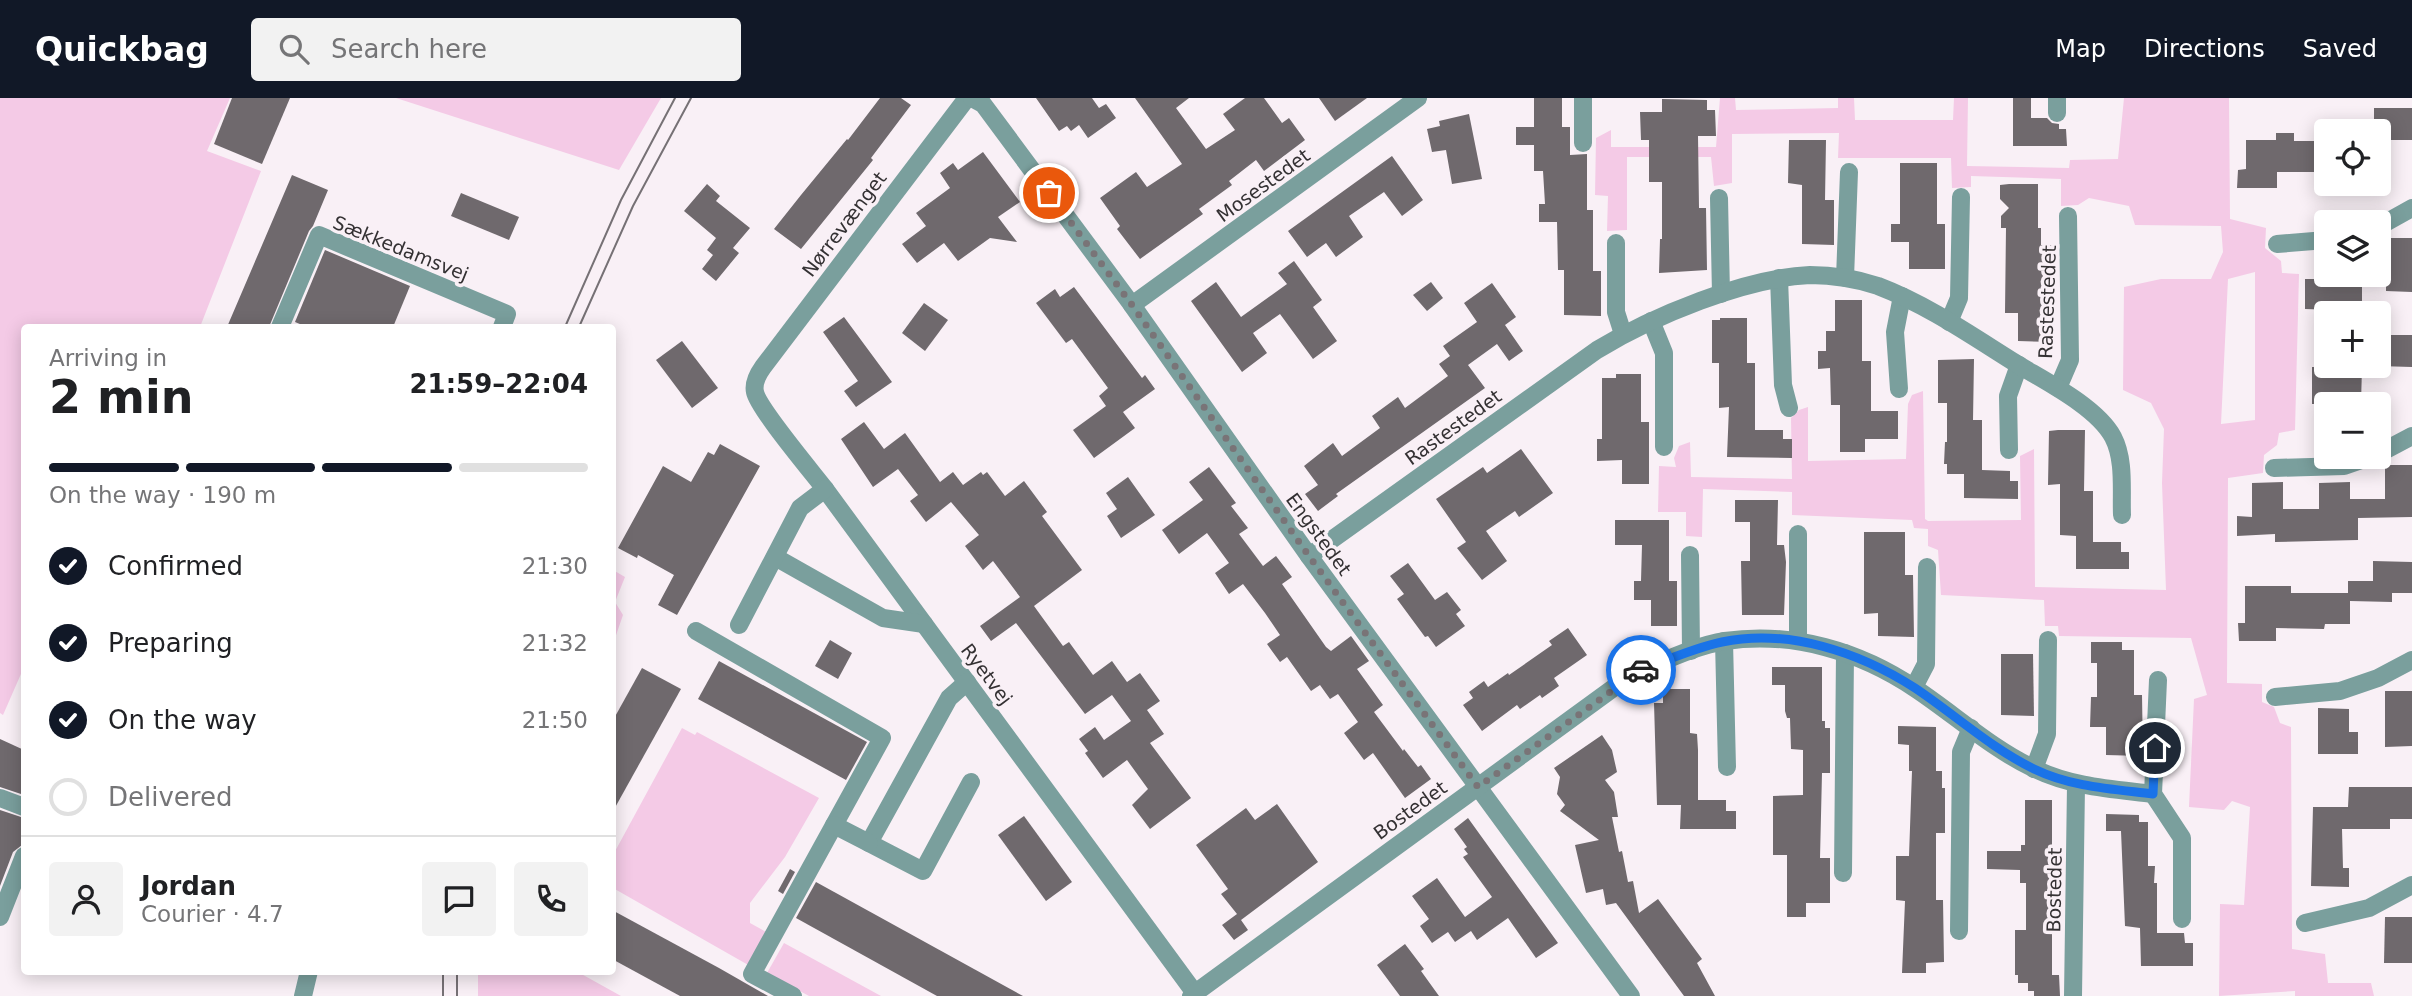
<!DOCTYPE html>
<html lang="en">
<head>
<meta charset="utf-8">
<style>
  :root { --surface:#fff; --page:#f2f2f2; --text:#202124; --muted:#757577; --line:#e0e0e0; --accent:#111827 }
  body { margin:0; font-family:"DejaVu Sans",sans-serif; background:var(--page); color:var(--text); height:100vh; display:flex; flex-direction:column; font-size:26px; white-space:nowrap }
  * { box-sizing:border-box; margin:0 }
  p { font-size:23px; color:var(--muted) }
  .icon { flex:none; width:38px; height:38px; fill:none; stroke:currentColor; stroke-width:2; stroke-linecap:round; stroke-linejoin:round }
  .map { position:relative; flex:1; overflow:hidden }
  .details { position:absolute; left:21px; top:226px; width:595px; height:651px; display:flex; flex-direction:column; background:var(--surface); border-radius:7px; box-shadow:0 4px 18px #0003 }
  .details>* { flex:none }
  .tools { position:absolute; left:2314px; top:21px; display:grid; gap:14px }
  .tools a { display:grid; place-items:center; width:77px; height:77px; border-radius:7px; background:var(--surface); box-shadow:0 4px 18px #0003; font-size:35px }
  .pin { position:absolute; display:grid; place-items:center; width:60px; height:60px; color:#fff; margin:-30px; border:4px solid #fff; border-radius:50%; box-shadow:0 2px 7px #0007 }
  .courier { position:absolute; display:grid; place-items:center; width:70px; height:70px; margin:-35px; border:5px solid #1a73e8; border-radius:50%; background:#fff; color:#222; box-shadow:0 2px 9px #0007 }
  .head em { font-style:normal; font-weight:800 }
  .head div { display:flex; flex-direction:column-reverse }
  .head { display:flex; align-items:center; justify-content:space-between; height:119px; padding:0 28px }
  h1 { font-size:46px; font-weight:800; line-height:52px }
  .bar { display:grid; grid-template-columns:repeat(4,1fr); gap:10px 7px; align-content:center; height:84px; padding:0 28px }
  .bar i { height:9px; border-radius:5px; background:var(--line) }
  .bar .current { background:var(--accent) }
  .bar p { grid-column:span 4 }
  .line { display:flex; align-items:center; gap:18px; padding:0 28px; border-top:2px solid var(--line) }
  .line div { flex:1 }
  .round { display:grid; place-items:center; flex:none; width:74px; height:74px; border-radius:7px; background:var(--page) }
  ol { padding:0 28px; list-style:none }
  li { display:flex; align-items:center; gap:21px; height:77px }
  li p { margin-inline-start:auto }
  li .icon { padding:7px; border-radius:50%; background:var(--accent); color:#fff; stroke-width:4 }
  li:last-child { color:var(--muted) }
  li i { width:38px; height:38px; border:4px solid var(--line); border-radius:50% }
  header { display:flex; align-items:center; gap:42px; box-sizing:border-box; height:98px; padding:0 35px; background:var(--accent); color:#fff }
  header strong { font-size:33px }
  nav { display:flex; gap:38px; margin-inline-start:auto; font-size:24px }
  .search { width:490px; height:63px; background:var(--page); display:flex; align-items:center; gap:18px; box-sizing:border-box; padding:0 24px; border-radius:7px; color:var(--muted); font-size:26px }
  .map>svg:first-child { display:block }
  .green { fill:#f4cae6; fill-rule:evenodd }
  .building { fill:#6f696d }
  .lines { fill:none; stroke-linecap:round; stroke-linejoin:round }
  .minor { stroke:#7a9f9d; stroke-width:18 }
  .tram { stroke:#767175; stroke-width:2 }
  .done { stroke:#797477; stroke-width:7; stroke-dasharray:0 12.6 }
  .route { stroke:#1a73e8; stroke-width:9 }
  .labels { text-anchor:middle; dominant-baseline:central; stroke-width:7; stroke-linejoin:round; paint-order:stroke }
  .street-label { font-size:19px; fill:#343133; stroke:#f9f0f6 }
</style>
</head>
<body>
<header>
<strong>Quickbag</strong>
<div class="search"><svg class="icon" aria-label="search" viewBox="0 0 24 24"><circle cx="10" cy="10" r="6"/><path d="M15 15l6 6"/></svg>Search here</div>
<nav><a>Map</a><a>Directions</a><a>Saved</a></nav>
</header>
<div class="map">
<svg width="2412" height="898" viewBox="0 0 2412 898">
  <rect width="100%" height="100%" fill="#f9f0f6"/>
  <g class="green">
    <polygon points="0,0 230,0 207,53 261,73 200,229 24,229 24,569 3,617 0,615"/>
    <polygon points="396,0 661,0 619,72"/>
    <path d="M1720,0h15l1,12 102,-2v-10h16l1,22h98l1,-22h14l-1,68 102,2 1,-8 48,-1 6,-61h105l1,121 36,9 -1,20 16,13 1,12 17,1 -4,156 -16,3 -2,12 -13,10 -1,18 -35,5 -1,205 35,1v18l12,5 6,16 11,4 1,222 33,5 3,29h43l3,13h-79v-5l-76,5 1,-92 24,1 6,-98 -18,-6 -8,9 -35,-3 5,-108 13,-4 -16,-57 -132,-2 -1,-10h-13l-1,-26 -103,-5 -3,-45 -10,-4v-17l-14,-1 -2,-8 -120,-5v-23l-89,-3 -1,48 -16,-1v-24h-28l1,-46 17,1 -2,-9 5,-12 11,-4 1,35 101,2 -1,-61 8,-8 9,-3v54l98,-2 2,-55 4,-9 11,-4 2,128 3,2 93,-1 -1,-64 14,-7 1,138 131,3 -4,-107 2,-54 -13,-26 -28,-13 1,-103 37,-8h50l12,-27 -2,-26 -86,-1 -6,-19 -40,-8 -11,7 -17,1v-27l-90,-3v11l-19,1 -1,-30h-113l1,-25 -107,1v49l-18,3 -3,-29h-84v73l-20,1 1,-35 -13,-1 1,-57 15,-8v17h105zM2255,174v148l-34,4 7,-145z"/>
    <polygon points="613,472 625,479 615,504 623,517 613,546"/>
    <polygon points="682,630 695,637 697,634 819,700 785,759 750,805 750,825 768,835 750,868 613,790 613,757"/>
    <polygon points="784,845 881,898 809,898 767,875"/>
    <polygon points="478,873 576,873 621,898 478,898"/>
  </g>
  <g class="building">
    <polygon points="232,0 290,0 262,66 214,46"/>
    <polygon points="880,0 901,0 911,7 871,60 873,62 801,151 774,131 801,97 847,41 848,42"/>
    <polygon points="1036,0 1092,0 1099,10 1106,6 1116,20 1088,40 1079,27 1071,33 1067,28 1059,33"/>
    <polygon points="1135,0 1189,0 1176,10 1206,51 1235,32 1223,16 1245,0 1264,0 1282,25 1289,20 1305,42 1264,73 1256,62 1229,83 1232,87 1199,111 1203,116 1140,161 1117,131 1120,128 1100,100 1136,74 1147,89 1182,66"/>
    <polygon points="1319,0 1367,0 1335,23"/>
    <polygon points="1534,0 1562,0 1562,29 1570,29 1570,57 1587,56 1587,112 1593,112 1593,173 1601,173 1601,218 1564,217 1564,172 1558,172 1557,124 1539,124 1539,106 1545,106 1543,73 1534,73 1534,47 1516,47 1516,29 1534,29"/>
    <polygon points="2013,0 2031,0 2031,20 2047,20 2052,25 2059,26 2059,31 2066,31 2067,48 2013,48"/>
    <polygon points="1662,1 1707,2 1707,12 1715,12 1716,38 1698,38 1699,110 1706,110 1707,172 1659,175 1660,141 1662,141 1662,84 1649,84 1649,42 1641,42 1640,14 1662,14"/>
    <polygon points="2374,10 2412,10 2412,42 2378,42 2378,33 2374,33"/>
    <polygon points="1469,16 1482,81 1452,86 1446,52 1432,54 1427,31 1440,28 1439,23"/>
    <polygon points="2276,35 2294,35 2294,43 2326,43 2326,74 2277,74 2277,90 2237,90 2238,72 2246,71 2246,42 2276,42"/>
    <polygon points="1789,42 1826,42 1825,102 1834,102 1834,147 1802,146 1802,87 1788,85"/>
    <polygon points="983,54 1020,104 998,119 1017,144 990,140 958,163 944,145 917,165 902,146 926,128 916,115 950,90 940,75 953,65 958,72"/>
    <polygon points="1392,58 1423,102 1402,118 1384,94 1349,118 1363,139 1336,159 1326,145 1307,159 1288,133"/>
    <polygon points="1900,65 1937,65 1937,126 1945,126 1945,171 1909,171 1909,144 1891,144 1891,126 1900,126"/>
    <polygon points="292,77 328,92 313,128 309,133 269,229 227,229"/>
    <polygon points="707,86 720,98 716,103 750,130 733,150 739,155 716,183 702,171 713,157 707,152 716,140 684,113"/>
    <polygon points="2009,86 2038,86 2038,130 2041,130 2041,147 2055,147 2055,244 2018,243 2018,215 2005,215 2006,130 2001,130 2001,118 2009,110 2000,101 2000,87"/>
    <polygon points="461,95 519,119 509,142 451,118"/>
    <polygon points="2386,140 2412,140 2412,194 2386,193"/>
    <polygon points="325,152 410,188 393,229 307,229 295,224"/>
    <polygon points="1294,163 1322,202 1313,209 1337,243 1313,261 1280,216 1253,235 1267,255 1242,274 1191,203 1216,184 1241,219 1287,186 1278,175"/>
    <polygon points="2319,177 2350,177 2350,185 2362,185 2362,213 2305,211 2305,181 2319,181"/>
    <polygon points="1431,184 1443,200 1427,213 1413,197"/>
    <polygon points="1492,185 1516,219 1505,227 1523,253 1509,263 1497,246 1468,267 1485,290 1336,396 1338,398 1318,413 1305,396 1318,387 1304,368 1333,345 1342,358 1380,330 1372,318 1398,299 1405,310 1448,278 1439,266 1450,258 1443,248 1477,224 1464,205"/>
    <polygon points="1074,189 1142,280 1145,277 1155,291 1123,314 1135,330 1094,360 1073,332 1106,308 1099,298 1108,290 1072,241 1066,245 1036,205 1055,191 1060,199"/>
    <polygon points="1835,202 1862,202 1862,263 1871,263 1871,313 1898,313 1898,341 1865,341 1865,354 1840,354 1840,307 1831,307 1830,270 1818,271 1818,253 1826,253 1826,233 1835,233"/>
    <polygon points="924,205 948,222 925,253 902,235"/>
    <polygon points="844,219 892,284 856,309 844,293 858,283 823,234"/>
    <polygon points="1720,220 1747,220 1747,265 1755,265 1755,332 1783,332 1783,341 1792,341 1792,360 1727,359 1729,309 1719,310 1719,265 1712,265 1712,222 1720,222"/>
    <polygon points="2378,237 2412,237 2412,269 2378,268"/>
    <polygon points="682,243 718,290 692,310 656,262"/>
    <polygon points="1974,261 1973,322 1982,322 1982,372 2010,373 2010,383 2018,383 2018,401 1964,400 1964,376 1947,376 1947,366 1944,366 1945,344 1947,344 1947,305 1938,305 1938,262"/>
    <polygon points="2312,269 2362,269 2361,306 2312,306"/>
    <polygon points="1616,276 1641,276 1641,324 1649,324 1649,386 1622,386 1622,362 1597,363 1597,341 1602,341 1602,280 1616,280"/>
    <polygon points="864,324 884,351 905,335 940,384 953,374 963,387 981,374 983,377 987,374 1005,398 1024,383 1047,414 1042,418 1082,472 1034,508 1063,548 1069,544 1093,577 1112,563 1127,584 1140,575 1160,603 1147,612 1164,636 1150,645 1191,700 1150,731 1132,707 1148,691 1127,662 1103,680 1085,655 1088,653 1079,641 1095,629 1104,642 1131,623 1112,597 1085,616 1016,525 991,543 980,528 1020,499 993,463 983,472 965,448 979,437 951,404 926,424 910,403 918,397 898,371 873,389 841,341"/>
    <polygon points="2058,332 2085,332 2084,393 2093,393 2093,444 2121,444 2121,454 2129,454 2129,471 2076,471 2076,438 2060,437 2060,386 2048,387 2049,333"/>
    <polygon points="720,346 760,368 677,517 658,507 674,477 638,457 637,460 618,450 663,368 691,384 708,354 714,357"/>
    <polygon points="1521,351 1553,395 1519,419 1515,413 1486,433 1507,463 1482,482 1457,450 1466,444 1436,401 1483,369 1487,375"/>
    <polygon points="2385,367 2412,367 2412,419 2358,420 2358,442 2275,444 2275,436 2237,438 2237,418 2252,419 2252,385 2283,384 2283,411 2319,411 2319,385 2350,384 2350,401 2385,401"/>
    <polygon points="1209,369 1236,405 1231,408 1248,430 1239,436 1263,468 1276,458 1292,479 1282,486 1326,549 1331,553 1351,538 1369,563 1357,571 1383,607 1374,614 1403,653 1404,651 1418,669 1421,667 1431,681 1405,700 1373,655 1364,662 1344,635 1358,624 1338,596 1330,601 1320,587 1311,593 1287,559 1280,564 1267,546 1280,537 1265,515 1243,486 1229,496 1215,475 1229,465 1207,435 1179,456 1162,432 1203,402 1189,384"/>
    <polygon points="1128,379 1155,417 1121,440 1107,418 1117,411 1106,395"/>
    <polygon points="1735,402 1778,402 1777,447 1784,447 1786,464 1784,517 1742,517 1741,463 1750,463 1750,424 1735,424"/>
    <polygon points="1615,422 1669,422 1669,483 1677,483 1677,528 1651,528 1651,502 1634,502 1634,483 1641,483 1642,447 1615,447"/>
    <polygon points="1864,434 1905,434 1905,477 1913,477 1914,539 1878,538 1878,515 1864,516"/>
    <polygon points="2373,463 2412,464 2412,495 2392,495 2392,504 2350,503 2350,526 2325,526 2324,531 2276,530 2276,543 2239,543 2238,525 2245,525 2245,488 2291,488 2291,495 2348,495 2348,483 2373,483"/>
    <polygon points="1408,465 1435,502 1447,494 1461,512 1456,516 1465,528 1436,549 1428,538 1425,539 1397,501 1404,496 1390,478"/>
    <polygon points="1568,530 1587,557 1554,580 1559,588 1542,600 1540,597 1520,611 1517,607 1482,633 1463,607 1473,600 1469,594 1484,583 1488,589 1508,575 1509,577 1552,547 1549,543"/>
    <polygon points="830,542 852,555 838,581 815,568"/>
    <polygon points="2091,544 2122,544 2122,552 2134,552 2134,597 2142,597 2143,658 2106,657 2106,629 2090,629 2091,599 2097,599 2097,565 2091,565"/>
    <polygon points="2001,556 2033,556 2034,618 2001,617"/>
    <polygon points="719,563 867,644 846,682 698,601"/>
    <polygon points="1772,569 1822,569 1822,623 1825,623 1825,630 1830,630 1830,675 1822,675 1820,760 1830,760 1830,805 1806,805 1806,819 1787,819 1787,757 1773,757 1773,698 1803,697 1803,652 1791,651 1790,620 1787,620 1785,613 1785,587 1772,587"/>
    <polygon points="642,570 681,591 612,715 612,624"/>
    <polygon points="1663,591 1690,591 1690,635 1697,636 1698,652 1698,702 1726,702 1726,713 1736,713 1736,731 1680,731 1681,707 1657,707 1654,605 1663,605"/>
    <polygon points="2385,593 2412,593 2412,648 2385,649"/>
    <polygon points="2318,610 2349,611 2349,634 2358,634 2358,656 2318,656"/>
    <polygon points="1898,628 1936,629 1936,673 1942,673 1942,690 1945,690 1945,735 1936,735 1936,802 1943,802 1944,864 1926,865 1926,875 1902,875 1905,803 1896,802 1896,758 1909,758 1912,673 1909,673 1909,647 1898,646"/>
    <polygon points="1602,637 1612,652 1617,674 1605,682 1614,694 1618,719 1612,719 1619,754 1622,753 1628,784 1633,783 1639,815 1658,801 1702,861 1697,865 1715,898 1684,898 1616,805 1606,807 1603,791 1586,795 1575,747 1599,742 1560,713 1565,707 1557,696 1560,679 1554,670"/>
    <polygon points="0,641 24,652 24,697 0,689"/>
    <polygon points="2349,689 2412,689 2412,721 2390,721 2390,731 2342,731 2343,770 2349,770 2349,789 2311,788 2313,709 2348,709"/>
    <polygon points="2025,702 2052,702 2052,755 2060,755 2061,808 2052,808 2052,877 2059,877 2060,898 2034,898 2034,893 2028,893 2028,885 2018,885 2018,877 2015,877 2015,832 2026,832 2026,785 2020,785 2020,772 1987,771 1987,753 2021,753 2021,747 2025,747"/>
    <polygon points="1277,706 1318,764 1241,822 1248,832 1234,842 1222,827 1237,816 1221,796 1228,791 1196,747 1246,710 1255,722"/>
    <polygon points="0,712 24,720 24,740 22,747 13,754 0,788"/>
    <polygon points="2106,716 2139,717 2139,724 2148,724 2148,768 2155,768 2154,785 2157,785 2157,835 2184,835 2185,845 2193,845 2193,868 2141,868 2140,830 2125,828 2121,733 2106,733"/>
    <polygon points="1024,718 1072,784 1046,803 998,737"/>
    <polygon points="1468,720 1558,845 1536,860 1508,820 1477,842 1471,833 1455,844 1448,834 1432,845 1420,828 1429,821 1412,798 1437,780 1465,819 1492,799 1463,759 1468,756 1464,751 1467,749 1454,731"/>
    <polygon points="790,771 795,774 783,796 778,793"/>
    <polygon points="816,784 1023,898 937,898 796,820"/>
    <polygon points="612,812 719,870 768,898 680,898 612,861"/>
    <polygon points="2385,819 2412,819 2412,865 2384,865"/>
    <polygon points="1405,846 1424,871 1421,873 1439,898 1400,898 1377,867"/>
  </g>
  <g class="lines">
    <g class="minor">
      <path d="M967,0l-204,269c-5,7 -10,16 -8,25 3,16 57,80 70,97l372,507"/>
      <polyline points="972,0 983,6 1132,207 1309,458 1631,898"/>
      <polyline points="1583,0 1583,45"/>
      <polyline points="2057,15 2057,0"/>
      <polyline points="1719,100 1721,196"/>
      <polyline points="2378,129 2412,110"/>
      <polyline points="1616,145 1616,214 1623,236"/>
      <polyline points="2277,146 2326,142"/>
      <polyline points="1779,180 1783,287 1789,310"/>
      <polyline points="1845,180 1849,74"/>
      <polyline points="1132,207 1418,0"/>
      <polyline points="1651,223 1664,255 1664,349"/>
      <polyline points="1949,224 1959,200 1961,99"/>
      <polyline points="280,229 319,137 507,216 502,229"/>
      <polyline points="2058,290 2070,262 2068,118"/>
      <polyline points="1899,291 1895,234 1902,198"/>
      <polyline points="2009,352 2008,298 2019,267"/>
      <polyline points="2378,356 2412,338"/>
      <polyline points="2274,370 2344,368 2370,359"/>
      <polyline points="1798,436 1798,542"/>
      <polyline points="1690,457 1691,553"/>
      <path d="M1309,458l288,-206c56,-34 148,-72 213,-75 23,0 47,4 68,11 50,19 94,50 139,78 28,17 80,43 96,73 12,23 8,53 9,78"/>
      <polyline points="775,459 883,520 924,526"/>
      <polyline points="739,527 800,410 825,391"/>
      <polyline points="696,533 882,640 752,876 793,898"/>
      <polyline points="1724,543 1727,669"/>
      <polyline points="2158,582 2153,696 2182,740 2182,821"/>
      <polyline points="967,584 949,600 869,745 923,773 971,684"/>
      <polyline points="1914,589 1926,566 1927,469"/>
      <polyline points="2275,599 2340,593 2378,580 2412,562"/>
      <polyline points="2034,671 2047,636 2048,542"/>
      <polyline points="0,700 24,709"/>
      <polyline points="834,727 869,745"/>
      <polyline points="1843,775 1845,555"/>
      <polyline points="0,819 24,758"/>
      <polyline points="2305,825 2369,810 2412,787"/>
      <polyline points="1959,833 1961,654 1971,630"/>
      <polyline points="303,898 309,873"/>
      <path d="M1191,898l443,-323c29,-11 60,-27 91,-32 67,-10 135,10 191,48 39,26 76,60 119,80 37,18 78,20 118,25"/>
      <polyline points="2073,898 2076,687"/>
    </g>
    <g class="tram">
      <polyline points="565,229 621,102 675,0"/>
      <polyline points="579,229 633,108 691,0"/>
      <polyline points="443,873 443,898"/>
      <polyline points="457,873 457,898"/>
    </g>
  </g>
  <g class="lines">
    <polyline class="done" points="1049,95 1132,207 1309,458 1478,689 1641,572"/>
    <path class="route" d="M1641,572c26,-10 53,-22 81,-28 66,-14 137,10 193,46 39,26 76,60 119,81 37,18 78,20 119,25l2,-46"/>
  </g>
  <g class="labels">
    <g class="street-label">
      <text transform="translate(1263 87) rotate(-36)">Mosestedet</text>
      <text transform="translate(844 126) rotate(-53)">Nørrevænget</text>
      <text transform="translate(401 150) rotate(22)">Sækkedamsvej</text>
      <text transform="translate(2047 204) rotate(-88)">Rastestedet</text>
      <text transform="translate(1453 329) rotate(-36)">Rastestedet</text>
      <text transform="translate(1319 436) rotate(54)">Engstedet</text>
      <text transform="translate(987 576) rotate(53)">Ryetvej</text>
      <text transform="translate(1410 712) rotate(-36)">Bostedet</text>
      <text transform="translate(2054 792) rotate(-89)">Bostedet</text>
    </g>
  </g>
</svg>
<div class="tools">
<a><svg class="icon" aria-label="locate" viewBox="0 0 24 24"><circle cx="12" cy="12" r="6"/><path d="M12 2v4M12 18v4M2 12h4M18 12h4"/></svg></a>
<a><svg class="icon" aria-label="layers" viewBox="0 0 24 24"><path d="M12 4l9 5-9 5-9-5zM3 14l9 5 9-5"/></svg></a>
<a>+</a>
<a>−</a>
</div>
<div class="pin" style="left:1049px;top:95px;background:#ea580c"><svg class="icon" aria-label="bag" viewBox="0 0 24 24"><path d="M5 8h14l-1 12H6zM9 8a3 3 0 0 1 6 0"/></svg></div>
<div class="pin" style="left:2155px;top:650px;background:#1f2937"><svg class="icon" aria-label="home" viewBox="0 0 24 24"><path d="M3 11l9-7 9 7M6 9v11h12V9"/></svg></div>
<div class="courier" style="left:1641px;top:572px"><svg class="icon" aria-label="car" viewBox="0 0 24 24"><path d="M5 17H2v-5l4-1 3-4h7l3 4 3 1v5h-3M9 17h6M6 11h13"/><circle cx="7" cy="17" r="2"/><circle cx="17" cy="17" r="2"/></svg></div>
<section class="details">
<div class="head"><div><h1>2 min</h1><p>Arriving in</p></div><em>21:59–22:04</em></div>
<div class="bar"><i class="current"></i><i class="current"></i><i class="current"></i><i></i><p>On the way · 190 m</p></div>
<ol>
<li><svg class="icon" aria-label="check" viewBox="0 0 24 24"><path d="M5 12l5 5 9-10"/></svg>Confirmed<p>21:30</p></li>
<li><svg class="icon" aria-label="check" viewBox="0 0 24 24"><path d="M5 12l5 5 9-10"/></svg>Preparing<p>21:32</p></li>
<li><svg class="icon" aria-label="check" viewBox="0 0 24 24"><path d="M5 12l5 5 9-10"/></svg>On the way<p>21:50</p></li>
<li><i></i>Delivered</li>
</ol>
<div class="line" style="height:126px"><a class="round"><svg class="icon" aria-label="person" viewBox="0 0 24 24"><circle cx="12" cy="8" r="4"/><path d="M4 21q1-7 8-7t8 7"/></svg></a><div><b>Jordan</b><p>Courier · 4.7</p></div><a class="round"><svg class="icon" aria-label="chat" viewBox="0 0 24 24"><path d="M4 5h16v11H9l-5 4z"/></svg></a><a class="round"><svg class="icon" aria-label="phone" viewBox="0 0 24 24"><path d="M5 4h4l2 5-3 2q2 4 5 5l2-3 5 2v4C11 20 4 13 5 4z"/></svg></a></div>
</section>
</div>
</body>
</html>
